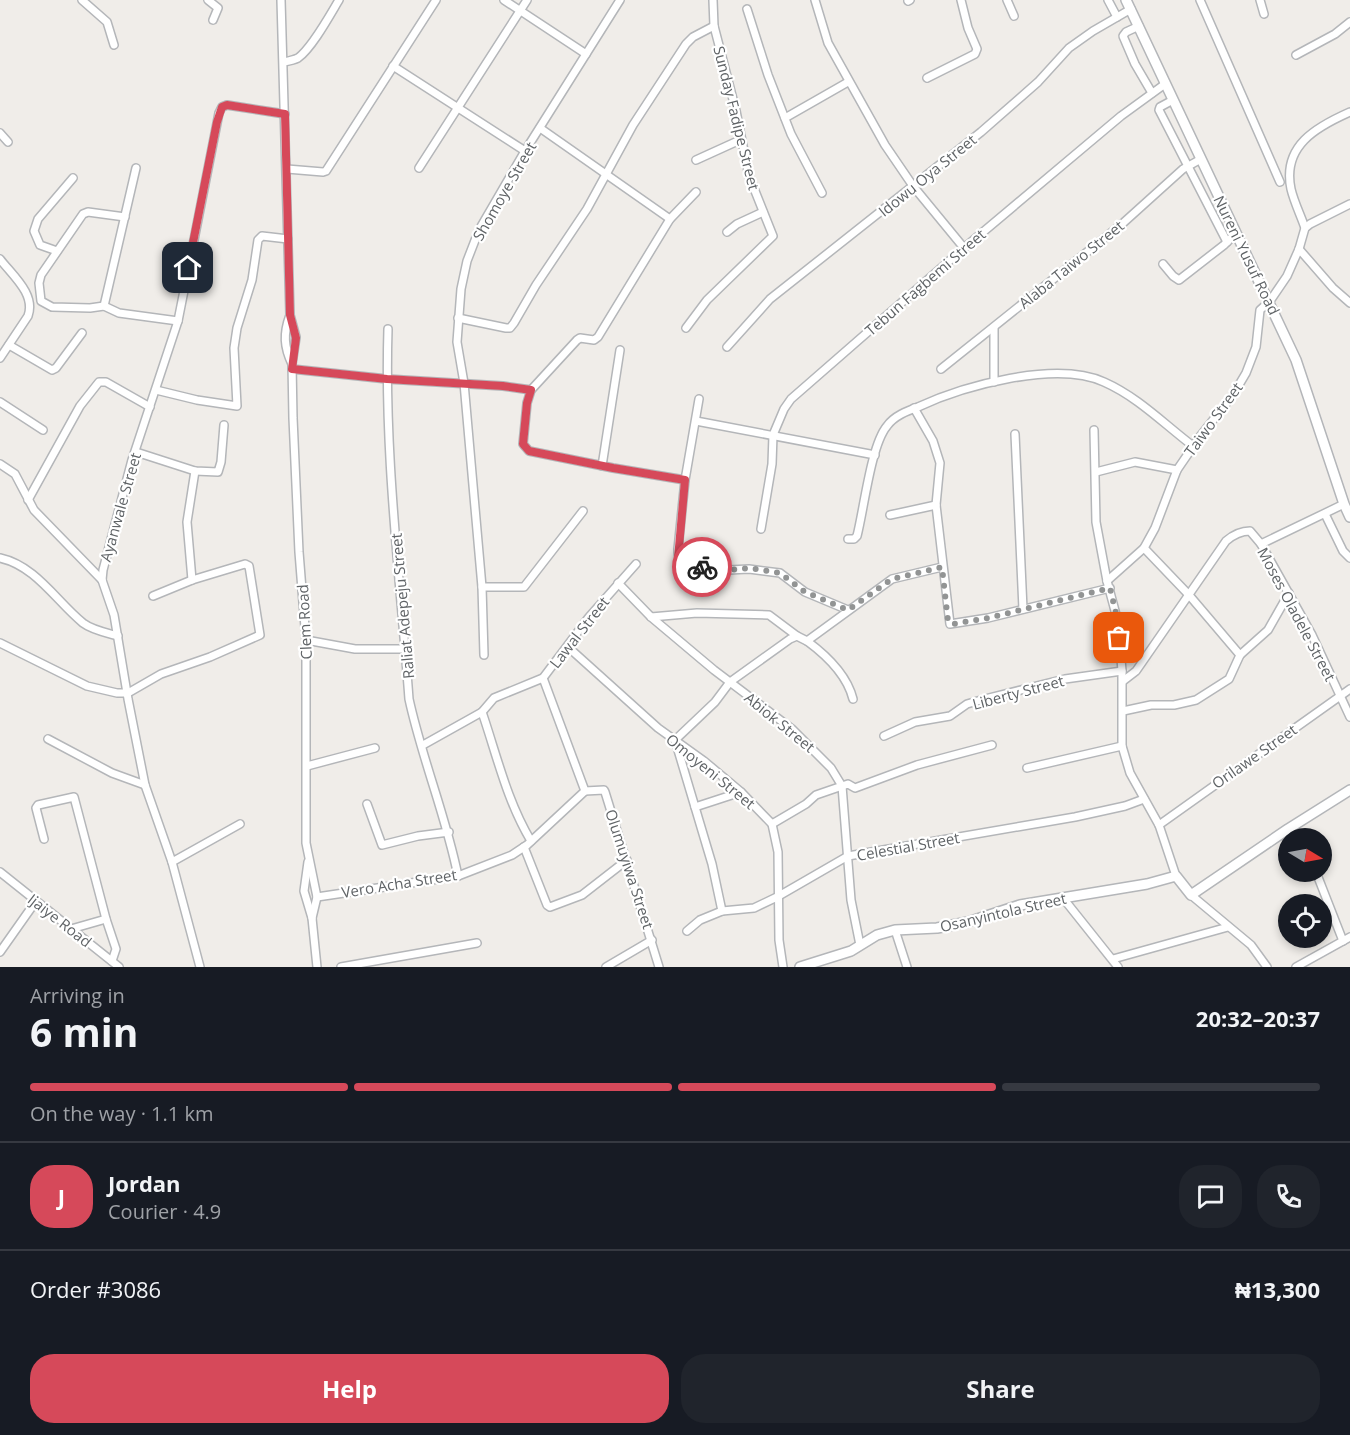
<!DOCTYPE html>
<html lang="en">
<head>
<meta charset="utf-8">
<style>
  :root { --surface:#171b24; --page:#20242c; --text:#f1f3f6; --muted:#9ea1a6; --line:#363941; --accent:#d6495a }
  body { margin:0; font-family:"Open Sans",sans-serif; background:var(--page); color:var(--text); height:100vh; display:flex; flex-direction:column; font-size:22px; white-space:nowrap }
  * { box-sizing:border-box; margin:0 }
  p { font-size:20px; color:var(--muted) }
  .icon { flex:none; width:33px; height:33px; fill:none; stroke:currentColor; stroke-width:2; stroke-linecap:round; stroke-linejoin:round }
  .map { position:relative; height:967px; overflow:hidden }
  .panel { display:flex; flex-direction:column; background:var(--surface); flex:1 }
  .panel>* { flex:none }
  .needle { width:39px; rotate:100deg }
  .fabs { position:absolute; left:1278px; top:828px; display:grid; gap:12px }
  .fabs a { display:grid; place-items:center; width:54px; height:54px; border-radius:50%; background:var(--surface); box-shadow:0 3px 9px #0003; font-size:30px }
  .pin { position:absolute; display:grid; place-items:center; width:51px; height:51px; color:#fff; margin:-26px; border-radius:12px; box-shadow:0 3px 9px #0006 }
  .courier { position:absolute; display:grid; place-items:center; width:60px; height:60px; margin:-30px; border:4px solid #d6495a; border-radius:50%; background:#fff; color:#222; box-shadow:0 2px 8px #0007 }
  .summary em { font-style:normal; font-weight:700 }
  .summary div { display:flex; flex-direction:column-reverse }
  .summary { display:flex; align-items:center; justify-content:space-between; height:102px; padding:0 30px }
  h1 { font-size:39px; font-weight:700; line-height:45px }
  .bar { display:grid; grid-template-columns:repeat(4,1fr); gap:9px 6px; align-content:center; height:72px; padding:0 30px }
  .bar i { height:8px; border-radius:4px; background:var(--line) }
  .bar .active { background:var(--accent) }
  .bar p { grid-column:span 4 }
  .line { display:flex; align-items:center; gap:15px; padding:0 30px; border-top:2px solid var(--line) }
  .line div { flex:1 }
  .round { display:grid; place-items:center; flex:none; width:63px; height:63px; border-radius:24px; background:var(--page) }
  .button { display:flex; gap:12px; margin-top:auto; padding:12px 30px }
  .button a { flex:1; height:69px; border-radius:24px; background:var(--accent); color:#fff; font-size:24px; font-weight:700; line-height:69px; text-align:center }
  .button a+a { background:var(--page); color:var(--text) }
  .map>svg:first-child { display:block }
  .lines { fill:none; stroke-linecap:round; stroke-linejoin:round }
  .minor-casing { stroke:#b4b6b9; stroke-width:10 }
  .tertiary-casing { stroke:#b4b6b9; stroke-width:12 }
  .minor { stroke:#fff; stroke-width:7 }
  .tertiary { stroke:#fff; stroke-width:9 }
  .done { stroke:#929494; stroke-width:6; stroke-dasharray:0 10.8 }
  .route { stroke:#d6495a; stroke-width:8 }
  .labels { text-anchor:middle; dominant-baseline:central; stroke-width:4.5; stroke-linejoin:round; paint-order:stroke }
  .street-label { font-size:15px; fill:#606467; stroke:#fff }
</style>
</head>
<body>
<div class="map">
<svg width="1350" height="967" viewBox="0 0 1350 967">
  <rect width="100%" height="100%" fill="#f0ede9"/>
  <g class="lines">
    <defs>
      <g id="minor">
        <polyline points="82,0 107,22 114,45"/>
        <polyline points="208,0 218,8 213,20"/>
        <polyline points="281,0 290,315 296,337 292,364 293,418 299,552 306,640 306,843 317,897 312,918 317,967"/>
        <polyline points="504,0 586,54"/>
        <polyline points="815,0 828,43 885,145 913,186 964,248"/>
        <polyline points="1007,0 1014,16"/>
        <polyline points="1108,0 1117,17"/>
        <polyline points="1200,0 1280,182"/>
        <polyline points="1260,0 1264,14"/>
        <polyline points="908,1 910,0"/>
        <polyline points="747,9 768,75 791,134 822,193"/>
        <polyline points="1139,26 1126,32 1123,36 1135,64 1152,93"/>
        <polyline points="1296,55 1335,34 1350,22"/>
        <path d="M284,62c5,-1 10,-2 14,-4 14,-10 32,-43 41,-58"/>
        <polyline points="393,66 525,151"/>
        <polyline points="927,78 975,54 977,49 968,28 961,0"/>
        <polyline points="1173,100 1160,107 1159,110 1227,242"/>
        <polyline points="785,118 848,82"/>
        <polyline points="540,128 670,219"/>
        <polyline points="0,133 8,142"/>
        <polyline points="696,160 740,140"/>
        <polyline points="419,168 527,0"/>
        <polyline points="287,169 323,172 326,171 436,0"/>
        <polyline points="125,217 88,212 83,214 41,275 39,283 41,301 52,307 90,308 104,306 119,313 178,321"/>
        <path d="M1305,228c-4,-12 -11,-26 -14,-39 -9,-43 25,-62 59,-77"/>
        <polyline points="727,232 737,224 763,212"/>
        <polyline points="1299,249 1333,288 1350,303"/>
        <polyline points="57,251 40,245 34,231 38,219 73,178"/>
        <path d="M0,259c12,16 36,35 28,57l-28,42"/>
        <polyline points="1163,264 1173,276 1179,280 1224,245 1236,233"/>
        <polyline points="104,306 136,168"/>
        <path d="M290,315c-7,19 -6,32 2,49"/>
        <polyline points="458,318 506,328 510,328 514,323 536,285 587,209 633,125 686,44 693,37 714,26"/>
        <polyline points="686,328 707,300 773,236 749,176 736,111 714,26 713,0"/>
        <path d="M388,329c-4,124 12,247 21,370 13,60 37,117 49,177"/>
        <polyline points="9,345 52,370 56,368 82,333"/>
        <polyline points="727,347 770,299 981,132 1038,82 1069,48 1093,31 1131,9"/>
        <polyline points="292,369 387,379 503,386 531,390"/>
        <polyline points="941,369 1122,224 1183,169 1201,159"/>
        <polyline points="994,382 994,328"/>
        <polyline points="156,390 197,400 237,406 234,348 237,328 252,280 258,240 262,236 288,239"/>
        <path d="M699,399l-14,81 -7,69c0,8 1,13 9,17l42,4 20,-1 31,4 25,19 43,18"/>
        <polyline points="0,402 43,430"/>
        <polyline points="914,408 933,441 940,463 936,505 950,624 988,618 1110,588"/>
        <polyline points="696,421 875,455"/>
        <polyline points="1094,430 1096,522 1107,581 1118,622 1122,671 1122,746 1130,773 1159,825 1176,876"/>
        <polyline points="1015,434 1023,609"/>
        <polyline points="136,452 195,471 218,472 221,462 224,425"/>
        <polyline points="0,464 15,474 34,510 102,580"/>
        <polyline points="602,466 620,350"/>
        <polyline points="1096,472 1135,462 1177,470"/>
        <polyline points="685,480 613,468 529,451 523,444 527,403 531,390 577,340 580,338 594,340 598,337 670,219 696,192"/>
        <polyline points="28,500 80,406 99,382 106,382 150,407"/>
        <polyline points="1325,514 1343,551 1350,558"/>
        <polyline points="890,515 936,505"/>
        <polyline points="761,529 772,464 773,435 784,409 791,399 964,248 1121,116 1165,84"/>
        <path d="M848,539h6l3,-3c7,-27 14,-91 30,-110 7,-10 20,-15 31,-19 45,-21 138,-47 186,-25 34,15 60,42 89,64"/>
        <polyline points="1261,544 1344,504"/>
        <polyline points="1144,548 1189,595 1240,655"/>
        <path d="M0,558c36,8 56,43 83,65 9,7 24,10 35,13"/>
        <polyline points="192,580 187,522 195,471"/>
        <polyline points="1107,581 1144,548 1155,528 1177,470 1201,435 1233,395 1246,373 1256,347 1260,310 1270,301 1287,276 1299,249 1305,228 1310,224 1350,204"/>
        <polyline points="618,583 651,617 714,670 792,729 831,768 842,786 851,900 860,945"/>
        <polyline points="482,587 524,587 583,511"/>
        <polyline points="651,617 697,613 769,615 797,636"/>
        <polyline points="306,640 355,649 405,649"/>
        <path d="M807,641c19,14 40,34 46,58"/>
        <polyline points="0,643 87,686 117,693 128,693 161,674 210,657 260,635 249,566 245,564 192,580 153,596"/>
        <polyline points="568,647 658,728 704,761 741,792 772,824 778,852 779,940 783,967"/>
        <polyline points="484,655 482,587 464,383 457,342 461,289 467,261 479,230 525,151 620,0"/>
        <path d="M1123,681l13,-10 90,-130c7,-6 14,-10 24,-10l11,13 51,91 38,82"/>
        <polyline points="1123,711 1151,705 1174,705 1196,700 1229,679 1240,655 1268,630 1289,593"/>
        <path d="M482,712c15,44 25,89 49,129"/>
        <polyline points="884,736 915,722 950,716 967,704 981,700 1065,679 1122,671"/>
        <polyline points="48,739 112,773 145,785"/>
        <polyline points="423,745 482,712 494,698 543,678 589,617 636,564"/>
        <polyline points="307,766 375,748"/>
        <polyline points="1027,768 1122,746"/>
        <polyline points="585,791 604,790 605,792 659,967"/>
        <polyline points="367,804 382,845 418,836 449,832"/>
        <polyline points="695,807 741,792"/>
        <polyline points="772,824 806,804 816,795 848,784 855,788 917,765 992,745"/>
        <polyline points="1159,825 1350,689"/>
        <polyline points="44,839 36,808 38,805 74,797 106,919 116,949 112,961"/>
        <polyline points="524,847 547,905 550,907 582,895 627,860"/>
        <polyline points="172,862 240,824"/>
        <polyline points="308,862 304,891 312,918"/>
        <polyline points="0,872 119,967"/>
        <polyline points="1316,872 1343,941"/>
        <polyline points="1191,895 1251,945 1267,967"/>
        <polyline points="317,897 458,876 512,855 527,845 585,791 543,678"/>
        <polyline points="1063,898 1118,967"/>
        <polyline points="722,911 712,864 675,740 715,702 730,682 790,639 797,636 807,641 892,579 942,567"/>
        <polyline points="71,929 106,919"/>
        <polyline points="895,930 907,967"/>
        <polyline points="687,931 700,920 722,911 754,908 777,897 848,856 1075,817 1125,806 1144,799"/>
        <polyline points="0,952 36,901"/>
        <polyline points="1113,959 1228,927"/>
        <polyline points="200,967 172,862 145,785 128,699 114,615 102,580 103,570 132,460 178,321 219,113 222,107 227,105 285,114"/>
        <polyline points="341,967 477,943"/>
        <polyline points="606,967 652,940"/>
        <polyline points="1296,967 1350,937"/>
      </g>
      <g id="tertiary">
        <polyline points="1126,0 1296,360 1344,504 1350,517"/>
        <polyline points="800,967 851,951 877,935 895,930 937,928 968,922 1020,905 1147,884 1176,876 1191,895 1288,829 1350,790"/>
      </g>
    </defs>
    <use href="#minor" class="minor-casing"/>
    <use href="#tertiary" class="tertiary-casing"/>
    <use href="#minor" class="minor"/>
    <use href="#tertiary" class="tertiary"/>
  </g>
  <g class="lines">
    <polyline class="done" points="702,567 729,570 749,568 780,573 805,592 848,610 892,579 942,567 948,621 953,624 988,618 1110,588 1118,622 1119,638"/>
    <polyline class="route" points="188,268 217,122 222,107 227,105 285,114 290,315 296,338 292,369 387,379 503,386 531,390 527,403 523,444 529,451 613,468 685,480 678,558 687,566 702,567"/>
  </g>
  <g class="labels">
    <g class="street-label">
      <text transform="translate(737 118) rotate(76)">Sunday Fadipe Street</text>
      <text transform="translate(927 175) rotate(-39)">Idowu Oya Street</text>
      <text transform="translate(504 191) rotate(-60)">Shomoye Street</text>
      <text transform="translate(1247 255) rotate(64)">Nureni Yusuf Road</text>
      <text transform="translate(1071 264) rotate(-39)">Alaba Taiwo Street</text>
      <text transform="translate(925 282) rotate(-41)">Tebun Fagbemi Street</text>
      <text transform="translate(1213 419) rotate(-54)">Taiwo Street</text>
      <text transform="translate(120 507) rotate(-74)">Ayanwale Street</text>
      <text transform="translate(402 606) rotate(-95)">Raliat Adepeju Street</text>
      <text transform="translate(1297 614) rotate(62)">Moses Oladele Street</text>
      <text transform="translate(304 622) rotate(-93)">Clem Road</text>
      <text transform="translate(579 632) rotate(-52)">Lawal Street</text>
      <text transform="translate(1018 692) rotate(-15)">Liberty Street</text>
      <text transform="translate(780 722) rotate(39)">Abiok Street</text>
      <text transform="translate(1254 756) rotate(-35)">Orilawe Street</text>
      <text transform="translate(711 771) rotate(39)">Omoyeni Street</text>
      <text transform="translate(908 846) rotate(-10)">Celestial Street</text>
      <text transform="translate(630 869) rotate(72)">Olumuyiwa Street</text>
      <text transform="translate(399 883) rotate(-9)">Vero Acha Street</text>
      <text transform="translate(1003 912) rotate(-13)">Osanyintola Street</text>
      <text transform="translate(60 920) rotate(38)">Ijaiye Road</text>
    </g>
  </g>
</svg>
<div class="fabs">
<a><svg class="needle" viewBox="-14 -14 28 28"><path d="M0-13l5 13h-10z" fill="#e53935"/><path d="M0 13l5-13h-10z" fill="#9ea1a6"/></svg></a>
<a><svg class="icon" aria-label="locate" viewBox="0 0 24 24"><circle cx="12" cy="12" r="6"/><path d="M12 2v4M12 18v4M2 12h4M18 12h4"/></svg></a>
</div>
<div class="pin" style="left:1119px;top:638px;background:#ea580c"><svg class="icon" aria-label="bag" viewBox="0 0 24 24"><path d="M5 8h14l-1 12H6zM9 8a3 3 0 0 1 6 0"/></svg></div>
<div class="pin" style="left:188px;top:268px;background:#1f2937"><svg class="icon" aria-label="home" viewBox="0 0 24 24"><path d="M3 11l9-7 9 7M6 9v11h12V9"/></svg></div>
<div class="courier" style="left:702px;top:567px"><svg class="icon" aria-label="bike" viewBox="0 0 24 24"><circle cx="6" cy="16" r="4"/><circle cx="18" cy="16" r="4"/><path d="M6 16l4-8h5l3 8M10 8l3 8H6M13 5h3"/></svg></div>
</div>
<section class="panel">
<div class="summary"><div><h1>6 min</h1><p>Arriving in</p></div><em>20:32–20:37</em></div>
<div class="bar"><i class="active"></i><i class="active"></i><i class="active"></i><i></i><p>On the way · 1.1 km</p></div>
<div class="line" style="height:108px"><b class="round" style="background:var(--accent);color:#fff">J</b><div><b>Jordan</b><p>Courier · 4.9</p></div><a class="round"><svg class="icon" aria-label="chat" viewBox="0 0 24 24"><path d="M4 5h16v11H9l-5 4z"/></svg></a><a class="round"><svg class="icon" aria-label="phone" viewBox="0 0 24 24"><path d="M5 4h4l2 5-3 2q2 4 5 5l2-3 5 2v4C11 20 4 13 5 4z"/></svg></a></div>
<div class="line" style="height:78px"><div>Order #3086</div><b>₦13,300</b></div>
<div class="button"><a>Help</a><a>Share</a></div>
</section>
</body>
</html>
